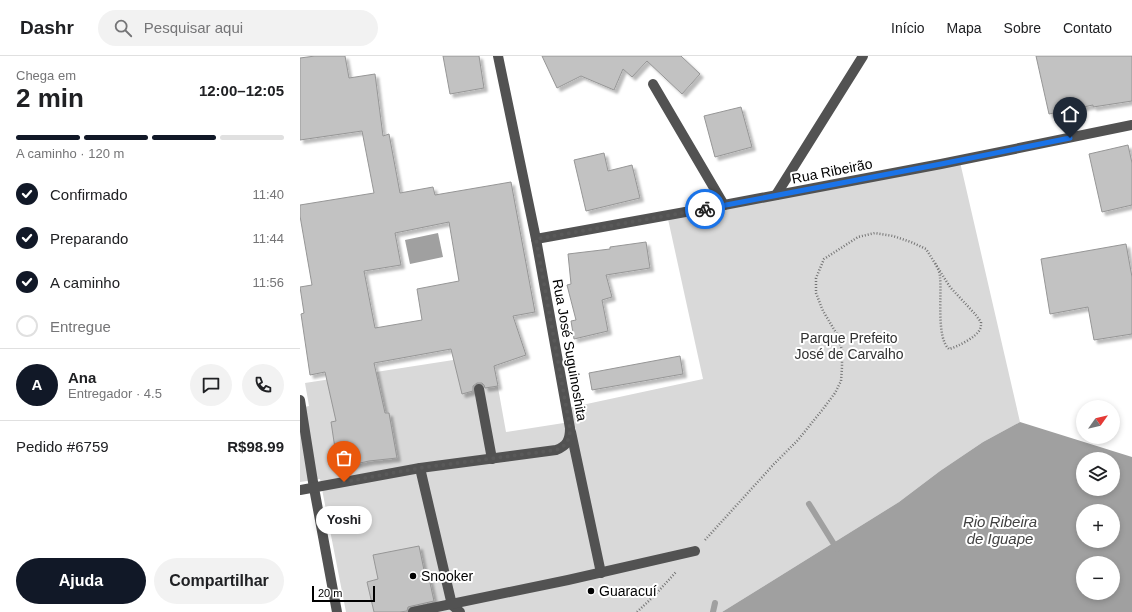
<!DOCTYPE html>
<html lang="pt">
<head>
<meta charset="utf-8">
<style>
  :root { --surface:#fff; --page:#f2f2f2; --text:#202124; --muted:#757577; --line:#e0e0e0; --accent:#111827 }
  body { margin:0; font-family:Arial,sans-serif; background:var(--page); color:var(--text); height:100vh; display:flex; flex-direction:column; font-size:15px; white-space:nowrap }
  * { box-sizing:border-box; margin:0 }
  p { font-size:13px; color:var(--muted) }
  .icon { flex:none; width:22px; height:22px; fill:none; stroke:currentColor; stroke-width:2; stroke-linecap:round; stroke-linejoin:round }
  .map { position:relative; flex:1; overflow:hidden }
  .sheet { display:flex; flex-direction:column; background:var(--surface); width:300px }
  .sheet>* { flex:none }
  .needle { width:26px; rotate:56deg }
  .buttons { position:absolute; left:776px; top:344px; display:grid; gap:8px }
  .buttons a { display:grid; place-items:center; width:44px; height:44px; border-radius:50%; background:var(--surface); box-shadow:0 2px 6px #0003; font-size:20px }
  .scale { position:absolute; left:12px; bottom:10px; width:63px; box-sizing:border-box; padding-left:4px; border:2px solid #000; border-top:0; font-size:11px; line-height:14px; white-space:nowrap; color:#000; -webkit-text-stroke:3px #fff; paint-order:stroke }
  .pin { position:absolute; display:grid; place-items:center; width:34px; height:34px; color:#fff; margin:-41px -17px; border-radius:50% 50% 50% 0; rotate:-45deg; box-shadow:0 0 4px #0007 }
  .pin .icon { rotate:45deg }
  .courier { position:absolute; display:grid; place-items:center; width:40px; height:40px; margin:-20px; border:3px solid #1a73e8; border-radius:50%; background:#fff; color:#222; box-shadow:0 1px 5px #0007 }
  .bubble { position:absolute; height:28px; border-radius:14px; background:var(--surface); box-shadow:0 2px 6px #0003; font-size:13px; font-weight:700; line-height:28px; text-align:center }
  .summary em { font-style:normal; font-weight:700 }
  .summary div { display:flex; flex-direction:column-reverse }
  .summary { display:flex; align-items:center; justify-content:space-between; height:68px; padding:0 16px }
  h1 { font-size:26px; font-weight:700; line-height:30px }
  .bar { display:grid; grid-template-columns:repeat(4,1fr); gap:6px 4px; align-content:center; height:48px; padding:0 16px }
  .bar i { height:5px; border-radius:3px; background:var(--line) }
  .bar .on { background:var(--accent) }
  .bar p { grid-column:span 4 }
  .line { display:flex; align-items:center; gap:10px; padding:0 16px; border-top:1px solid var(--line) }
  .line div { flex:1 }
  .round { display:grid; place-items:center; flex:none; width:42px; height:42px; border-radius:21px; background:var(--page) }
  ol { padding:0 16px; list-style:none }
  li { display:flex; align-items:center; gap:12px; height:44px }
  li p { margin-inline-start:auto }
  li .icon { padding:4px; border-radius:50%; background:var(--accent); color:#fff; stroke-width:4 }
  li:last-child { color:var(--muted) }
  li i { width:22px; height:22px; border:2px solid var(--line); border-radius:50% }
  .cta { display:flex; gap:8px; margin-top:auto; padding:8px 16px }
  .cta a { flex:1; height:46px; border-radius:24px; background:var(--accent); color:#fff; font-size:16px; font-weight:700; line-height:46px; text-align:center }
  .cta a+a { background:var(--page); color:var(--text) }
  header { display:flex; align-items:center; gap:24px; box-sizing:border-box; height:56px; padding:0 20px; background:var(--surface); border-bottom:1px solid var(--line) }
  header strong { font-size:19px }
  nav { display:flex; gap:22px; margin-inline-start:auto; font-size:14px }
  .search { width:280px; height:36px; background:var(--page); display:flex; align-items:center; gap:10px; box-sizing:border-box; padding:0 14px; border-radius:22px; color:var(--muted); font-size:15px }
  main { display:flex; flex:1; min-height:0 }
  .map>svg:first-child { display:block }
  .green { fill:#d9d9d9 }
  .water { fill:#a0a0a0; fill-rule:evenodd }
  .lines { fill:none; stroke-linecap:round; stroke-linejoin:round }
  .stream { stroke:#a0a0a0; stroke-width:6 }
  .building { fill:#c2c2c2; stroke:#969696; fill-rule:evenodd; filter:url(#shadow) }
  .path { stroke:#747474; stroke-width:2.5; stroke-dasharray:1 2; stroke-linecap:butt }
  .minor { stroke:#525252; stroke-width:10 }
  .done { stroke:#595959; stroke-width:4; stroke-dasharray:0 7.2 }
  .route { stroke:#1a73e8; stroke-width:5 }
  .poi-dot { fill:#000; stroke:#fff; stroke-width:1.5 }
  .labels { text-anchor:middle; dominant-baseline:central; stroke-width:4; stroke-linejoin:round; paint-order:stroke }
  .street-label { font-size:14px; fill:#000; stroke:#fff }
  .park-label { font-size:14px; fill:#303030; stroke:#fff }
  .poi-label { font-size:14px; fill:#000; stroke:#fff; text-anchor:start }
  .water-label { font-size:15px; font-style:italic; fill:#414141; stroke:#fff }
</style>
</head>
<body>
<header>
<strong>Dashr</strong>
<div class="search"><svg class="icon" aria-label="search" viewBox="0 0 24 24"><circle cx="10" cy="10" r="6"/><path d="M15 15l6 6"/></svg>Pesquisar aqui</div>
<nav><a>Início</a><a>Mapa</a><a>Sobre</a><a>Contato</a></nav>
</header>
<main>
<section class="sheet">
<div class="summary"><div><h1>2 min</h1><p>Chega em</p></div><em>12:00–12:05</em></div>
<div class="bar"><i class="on"></i><i class="on"></i><i class="on"></i><i></i><p>A caminho · 120 m</p></div>
<ol>
<li><svg class="icon" aria-label="check" viewBox="0 0 24 24"><path d="M5 12l5 5 9-10"/></svg>Confirmado<p>11:40</p></li>
<li><svg class="icon" aria-label="check" viewBox="0 0 24 24"><path d="M5 12l5 5 9-10"/></svg>Preparando<p>11:44</p></li>
<li><svg class="icon" aria-label="check" viewBox="0 0 24 24"><path d="M5 12l5 5 9-10"/></svg>A caminho<p>11:56</p></li>
<li><i></i>Entregue</li>
</ol>
<div class="line" style="height:72px"><b class="round" style="background:var(--accent);color:#fff">A</b><div><b>Ana</b><p>Entregador · 4.5</p></div><a class="round"><svg class="icon" aria-label="chat" viewBox="0 0 24 24"><path d="M4 5h16v11H9l-5 4z"/></svg></a><a class="round"><svg class="icon" aria-label="phone" viewBox="0 0 24 24"><path d="M5 4h4l2 5-3 2q2 4 5 5l2-3 5 2v4C11 20 4 13 5 4z"/></svg></a></div>
<div class="line" style="height:52px"><div>Pedido #6759</div><b>R$98.99</b></div>
<div class="cta"><a>Ajuda</a><a>Compartilhar</a></div>
</section>
<div class="map">
<svg width="832" height="556" viewBox="0 0 832 556">
  <defs>
    <filter id="shadow"><feDropShadow dx="3.5" dy="3.5" stdDeviation="1" flood-color="#0004"/></filter>
  </defs>
  <rect width="100%" height="100%" fill="#fff"/>
  <polygon class="green" points="660,106 720,366 683,386 640,415 599,446 422,556 46,556 20,423 0,426 0,352 9,350 5,327 192,298 206,376 270,366 268,352 403,323 368,163"/>
  <g class="water">
    <polygon points="138,177 143,201 110,208 105,184"/>
    <path d="M720,366l112,35v155h-410l177,-110 41,-31 43,-29zM783,403h30v30h-30zM783,455h30v30h-30zM783,507h30v30h-30z"/>
  </g>
  <g class="lines">
    <g class="stream">
      <polyline points="509,448 537,493"/>
      <polyline points="413,556 415,547"/>
    </g>
  </g>
  <g class="building">
    <path d="M15,0h30l4,22 26,-4 8,62 6,-2 11,59 33,-6 2,8 76,-13 24,130 -22,4 13,39 -32,11 4,20 -13,2 -1,-3 -2,-2h-5l-4,3v5l-11,3 -11,-45 -77,14 11,50h4l8,45 -28,3 -31,7 -7,-46 5,-1 -11,-49 -15,3 -9,-61 3,-1 -4,-26 12,-2 -12,-69v-11l74,-12 -12,-62 -62,9v-82zM149,166l10,59 -42,8 5,31 -47,8 -11,-57 37,-6 -6,-32z"/>
    <polygon points="143,0 179,0 184,32 150,38"/>
    <polygon points="242,0 381,0 400,18 382,38 347,5 332,21 323,13 314,34 281,20 257,32"/>
    <polygon points="736,0 832,0 832,45 793,51 793,49 749,58"/>
    <polygon points="441,51 452,91 415,101 404,60"/>
    <polygon points="828,89 832,107 832,149 802,156 789,98"/>
    <polygon points="304,97 308,115 332,109 340,142 286,155 274,104"/>
    <polygon points="346,186 350,212 306,219 312,241 302,244 308,275 274,283 271,265 276,264 267,229 271,228 268,198 310,193 310,191"/>
    <polygon points="826,188 832,221 832,278 794,284 788,251 750,258 741,203"/>
    <polygon points="380,300 383,318 292,334 289,317"/>
    <polygon points="119,490 124,514 127,513 134,545 112,550 108,551 107,555 100,556 74,556 67,526 78,523 73,499"/>
  </g>
  <g class="lines">
    <g class="path">
      <path d="M405,484l69,-76 24,-24 25,-31 12,-16 6,-12 1,-14v-17l-4,-14 -15,-25 -7,-18v-15l8,-19 34,-22 17,-4 18,3 18,6 15,7 24,38 25,27 6,8c0,3 0,5 -1,7 -3,8 -23,18 -31,20 -13,-11 -7,-55 -9,-72 0,-5 -3,-10 -5,-14"/>
      <polyline points="337,556 354,540 376,516"/>
    </g>
    <g class="minor">
      <polyline points="353,28 424,149"/>
      <polyline points="476,139 563,0"/>
      <polyline points="236,183 424,149 641,108 832,69"/>
      <polyline points="179,333 192,403"/>
      <polyline points="0,344 14,432 37,556"/>
      <polyline points="271,376 301,517"/>
      <polyline points="120,412 152,549 160,556"/>
      <path d="M0,434l120,-22 136,-18c11,-4 14,-10 14,-22l-34,-189 -38,-183"/>
      <polyline points="113,556 268,524 395,495"/>
    </g>
  </g>
  <g class="lines">
    <path class="done" d="M44,426l76,-14 136,-18c11,-4 14,-11 14,-22l-34,-189 169,-30"/>
    <polyline class="route" points="405,153 641,108 770,82"/>
  </g>
  <g class="poi-dot">
    <circle cx="113" cy="520" r="4"/>
    <circle cx="291" cy="535" r="4"/>
  </g>
  <g class="labels">
    <g class="street-label">
      <text transform="translate(532 115) rotate(-11)">Rua Ribeirão</text>
      <text transform="translate(270 294) rotate(80)">Rua José Suguinoshita</text>
    </g>
    <g class="park-label">
      <text x="549" y="282">Parque Prefeito<tspan x="549" dy="16">José de Carvalho</tspan></text>
    </g>
    <g class="poi-label">
      <text x="121" y="520">Snooker</text>
      <text x="299" y="535">Guaracuí</text>
    </g>
    <g class="water-label">
      <text x="700" y="465">Rio Ribeira<tspan x="700" dy="17">de Iguape</tspan></text>
    </g>
  </g>
</svg>
<div class="buttons">
<a><svg class="needle" viewBox="-14 -14 28 28"><path d="M0-13l5 13h-10z" fill="#e53935"/><path d="M0 13l5-13h-10z" fill="#757577"/></svg></a>
<a><svg class="icon" aria-label="layers" viewBox="0 0 24 24"><path d="M12 4l9 5-9 5-9-5zM3 14l9 5 9-5"/></svg></a>
<a>+</a>
<a>−</a>
</div>
<div class="scale">20 m</div>
<div class="pin" style="left:44px;top:426px;background:#ea580c"><svg class="icon" aria-label="bag" viewBox="0 0 24 24"><path d="M5 8h14l-1 12H6zM9 8a3 3 0 0 1 6 0"/></svg></div>
<div class="pin" style="left:770px;top:82px;background:#1f2937"><svg class="icon" aria-label="home" viewBox="0 0 24 24"><path d="M3 11l9-7 9 7M6 9v11h12V9"/></svg></div>
<div class="courier" style="left:405px;top:153px"><svg class="icon" aria-label="bike" viewBox="0 0 24 24"><circle cx="6" cy="16" r="4"/><circle cx="18" cy="16" r="4"/><path d="M6 16l4-8h5l3 8M10 8l3 8H6M13 5h3"/></svg></div>
<div class="bubble" style="left:16px;top:450px;width:56px">Yoshi</div>
</div>
</main>
</body>
</html>
